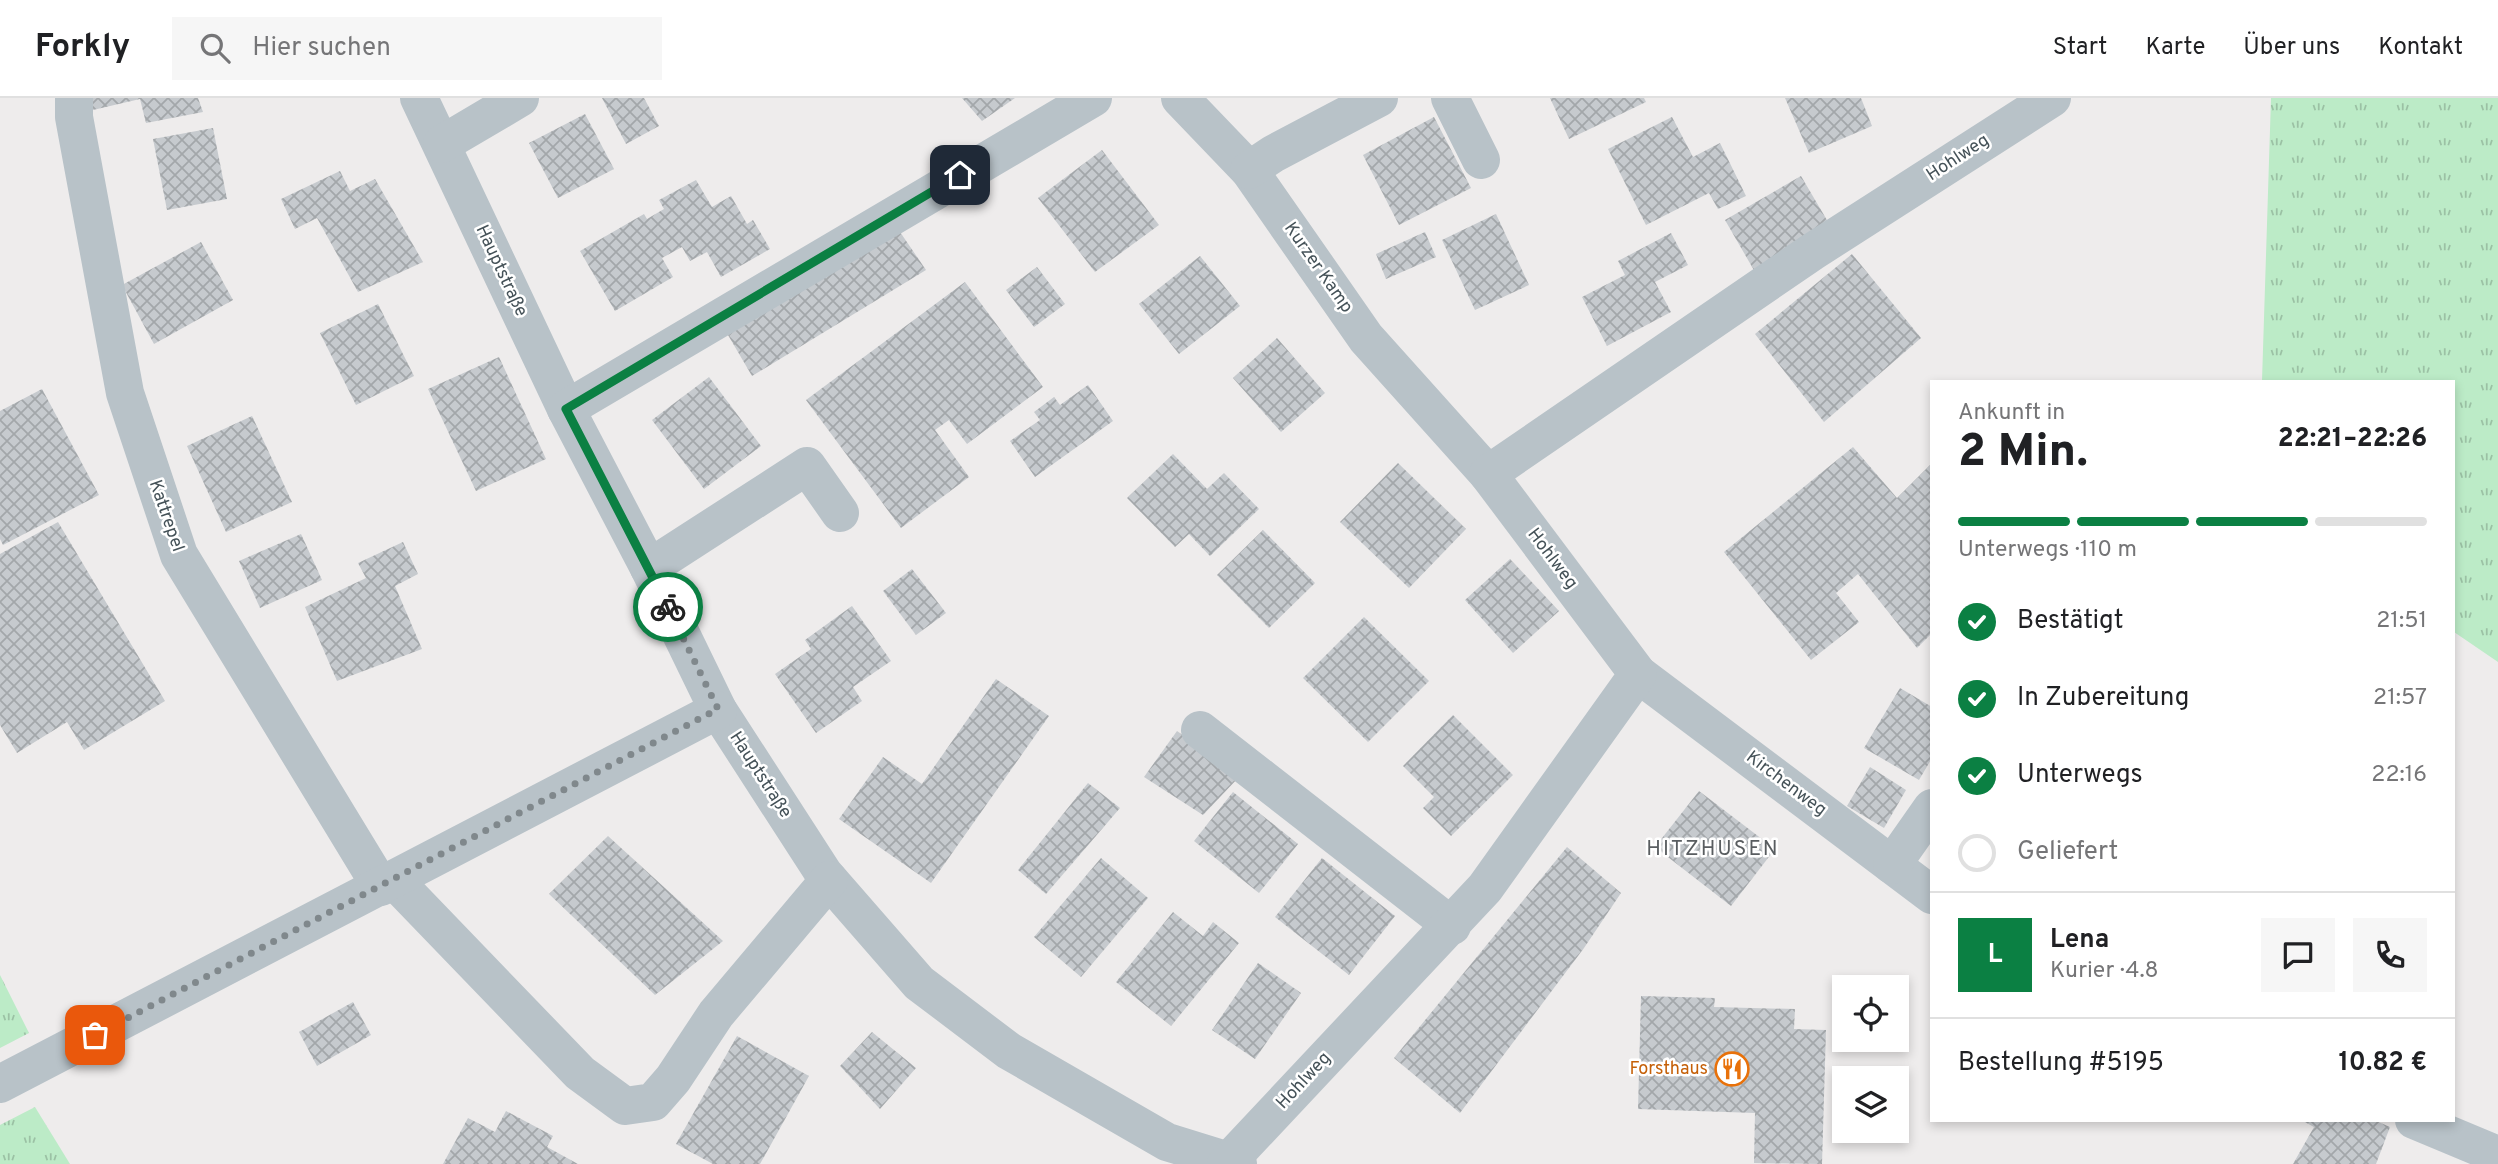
<!DOCTYPE html>
<html lang="de">
<head>
<meta charset="utf-8">
<style>
  :root { --surface:#fff; --page:#f6f6f6; --text:#202124; --muted:#757577; --line:#e0e0e0; --accent:#0b8043 }
  body { margin:0; font-family:Overpass,sans-serif; background:var(--page); color:var(--text); height:100vh; display:flex; flex-direction:column; font-size:26px; white-space:nowrap }
  * { box-sizing:border-box; margin:0 }
  p { font-size:23px; color:var(--muted) }
  .icon { flex:none; width:38px; height:38px; fill:none; stroke:currentColor; stroke-width:2; stroke-linecap:round; stroke-linejoin:round }
  .map { position:relative; flex:1; overflow:hidden }
  .panel { position:absolute; left:1930px; top:282px; width:525px; height:742px; display:flex; flex-direction:column; background:var(--surface); border-radius:0px; box-shadow:0 4px 10px #0003 }
  .panel>* { flex:none }
  .controls { position:absolute; left:1832px; top:877px; display:grid; gap:14px }
  .controls a { display:grid; place-items:center; width:77px; height:77px; border-radius:0px; background:var(--surface); box-shadow:0 4px 10px #0003; font-size:35px }
  .pin { position:absolute; display:grid; place-items:center; width:60px; height:60px; color:#fff; margin:-30px; border-radius:14px; box-shadow:0 4px 10px #0006 }
  .courier { position:absolute; display:grid; place-items:center; width:70px; height:70px; margin:-35px; border:5px solid #0b8043; border-radius:50%; background:#fff; color:#222; box-shadow:0 2px 9px #0007 }
  .headline em { font-style:normal; font-weight:800 }
  .headline div { display:flex; flex-direction:column-reverse }
  .headline { display:flex; align-items:center; justify-content:space-between; height:119px; padding:0 28px }
  h1 { font-size:46px; font-weight:800; line-height:52px }
  .bar { display:grid; grid-template-columns:repeat(4,1fr); gap:10px 7px; align-content:center; height:84px; padding:0 28px }
  .bar i { height:9px; border-radius:5px; background:var(--line) }
  .bar .active { background:var(--accent) }
  .bar p { grid-column:span 4 }
  .line { display:flex; align-items:center; gap:18px; padding:0 28px; border-top:2px solid var(--line) }
  .line div { flex:1 }
  .round { display:grid; place-items:center; flex:none; width:74px; height:74px; border-radius:0px; background:var(--page) }
  ol { padding:0 28px; list-style:none }
  li { display:flex; align-items:center; gap:21px; height:77px }
  li p { margin-inline-start:auto }
  li .icon { padding:7px; border-radius:50%; background:var(--accent); color:#fff; stroke-width:4 }
  li:last-child { color:var(--muted) }
  li i { width:38px; height:38px; border:4px solid var(--line); border-radius:50% }
  header { display:flex; align-items:center; gap:42px; box-sizing:border-box; height:98px; padding:0 35px; background:var(--surface); border-bottom:2px solid var(--line) }
  header strong { font-size:33px }
  nav { display:flex; gap:38px; margin-inline-start:auto; font-size:24px }
  .search { width:490px; height:63px; background:var(--page); display:flex; align-items:center; gap:18px; box-sizing:border-box; padding:0 24px; border-radius:0px; color:var(--muted); font-size:26px }
  .map>svg:first-child { display:block }
  .grass { fill:url(#grass-tufts) }
  .building { fill:url(#building-cross-hatch) }
  .lines { fill:none; stroke-linecap:round; stroke-linejoin:round }
  .minor { stroke:#b8c2c8; stroke-width:38 }
  .done { stroke:#80888c; stroke-width:7; stroke-dasharray:0 12.6 }
  .route { stroke:#0b8043; stroke-width:9 }
  .labels { text-anchor:middle; dominant-baseline:central; stroke-width:5; stroke-linejoin:round; paint-order:stroke }
  .street-label { font-size:18px; fill:#455258; stroke:#fff }
  .food-label { font-size:18px; fill:#c56008; stroke:#fff; text-anchor:end }
  .quarter-label { font-size:21px; letter-spacing:2px; fill:#595d60; stroke:#fff }
</style>
</head>
<body>
<header>
<strong>Forkly</strong>
<div class="search"><svg class="icon" aria-label="search" viewBox="0 0 24 24"><circle cx="10" cy="10" r="6"/><path d="M15 15l6 6"/></svg>Hier suchen</div>
<nav><a>Start</a><a>Karte</a><a>Über uns</a><a>Kontakt</a></nav>
</header>
<div class="map">
<svg width="2498" height="1066" viewBox="0 0 2498 1066">
  <defs>
    <pattern id="grass-tufts" width="24" height="20" patternUnits="userSpaceOnUse" patternTransform="scale(1.75)"><rect width="24" height="20" fill="#bcebc7"/><path d="M3 7l-1-3M5 7V3M7 7l1-3M15 17l-1-3M17 17v-4M19 17l1-3" fill="none" stroke="#9bc1a4"/></pattern>
    <pattern id="building-cross-hatch" width="8" height="8" patternUnits="userSpaceOnUse" patternTransform="scale(1.75)"><rect width="8" height="8" fill="#c6cace"/><path d="M0 0l8 8M0 8l8-8" fill="none" stroke="#a3a7aa"/></pattern>
  </defs>
  <rect width="100%" height="100%" fill="#eeecec"/>
  <g class="grass">
    <polygon points="2271,0 2498,0 2498,564 2454,534 2454,284 2262,283"/>
    <polygon points="0,877 29,935 0,950"/>
    <polygon points="35,1009 70,1066 0,1066 0,1027"/>
  </g>
  <g class="building">
    <polygon points="93,0 198,0 203,14 146,25 140,1 93,12"/>
    <polygon points="602,0 644,0 659,28 626,46"/>
    <polygon points="962,0 1015,0 982,23"/>
    <polygon points="1550,0 1644,0 1646,4 1569,41"/>
    <polygon points="1785,0 1861,0 1872,28 1809,55"/>
    <polygon points="585,16 614,71 558,100 529,45"/>
    <polygon points="1434,19 1471,90 1399,127 1363,57"/>
    <polygon points="1672,19 1693,59 1720,45 1746,98 1718,111 1709,95 1646,127 1608,51"/>
    <polygon points="213,30 227,101 167,112 153,41"/>
    <polygon points="1102,52 1159,127 1095,174 1038,100"/>
    <polygon points="340,73 350,93 375,81 423,164 358,194 317,120 295,131 281,101"/>
    <polygon points="1801,78 1831,129 1755,174 1725,122"/>
    <polygon points="696,82 712,109 731,98 747,126 753,122 770,151 721,179 707,154 690,163 682,149 662,160 673,179 615,213 580,153 644,116 647,121 664,111 659,102"/>
    <polygon points="1496,116 1529,187 1475,212 1442,142"/>
    <polygon points="898,131 926,172 752,278 728,237"/>
    <polygon points="1425,134 1436,159 1386,181 1376,156"/>
    <polygon points="1671,135 1688,167 1655,184 1671,214 1607,248 1582,199 1625,177 1618,163"/>
    <polygon points="201,144 233,202 154,246 122,187"/>
    <polygon points="1852,156 1921,240 1824,324 1755,236"/>
    <polygon points="1200,158 1240,208 1179,256 1139,206"/>
    <polygon points="1037,169 1065,206 1034,229 1006,192"/>
    <polygon points="965,184 1043,289 967,346 949,322 935,332 969,379 901,430 806,302"/>
    <polygon points="378,206 414,278 356,307 320,235"/>
    <polygon points="1277,240 1325,295 1281,334 1233,280"/>
    <polygon points="499,259 546,361 476,393 428,291"/>
    <polygon points="709,279 761,348 704,391 652,322"/>
    <polygon points="1088,287 1113,323 1035,379 1010,343 1040,322 1034,314 1054,299 1060,307"/>
    <polygon points="42,291 99,397 3,447 0,441 0,313"/>
    <polygon points="252,318 292,404 226,434 187,348"/>
    <polygon points="1853,349 1897,400 1932,365 1932,535 1917,550 1858,476 1836,495 1859,524 1811,562 1724,454"/>
    <polygon points="1173,356 1207,391 1224,375 1259,411 1210,458 1189,436 1175,449 1127,400"/>
    <polygon points="1398,365 1466,431 1409,490 1340,424"/>
    <polygon points="58,424 165,603 84,652 67,624 17,655 0,627 0,456"/>
    <polygon points="1263,432 1315,485 1269,530 1217,477"/>
    <polygon points="301,436 322,482 260,510 239,463"/>
    <polygon points="403,444 418,476 395,488 422,551 337,583 305,509 366,480 358,465"/>
    <polygon points="1510,461 1559,513 1513,555 1465,502"/>
    <polygon points="912,471 946,515 916,537 883,493"/>
    <polygon points="852,508 891,563 853,589 862,603 816,635 775,576 811,551 805,542"/>
    <polygon points="1364,519 1429,583 1368,644 1303,580"/>
    <polygon points="996,581 1049,618 931,785 839,721 883,659 922,686"/>
    <polygon points="1900,590 1932,609 1932,660 1919,682 1864,650"/>
    <polygon points="1453,617 1513,677 1451,738 1423,710 1434,699 1403,668"/>
    <polygon points="1177,633 1239,679 1203,717 1144,679"/>
    <polygon points="1870,669 1906,692 1884,730 1847,708"/>
    <polygon points="1088,685 1120,710 1046,796 1018,772"/>
    <polygon points="1699,693 1775,751 1731,808 1655,749"/>
    <polygon points="1233,694 1298,746 1259,795 1194,743"/>
    <polygon points="608,738 723,843 655,897 549,796"/>
    <polygon points="1567,749 1621,795 1584,850 1460,1015 1394,960"/>
    <polygon points="1101,760 1148,800 1081,879 1034,839"/>
    <polygon points="1322,760 1395,818 1349,877 1275,819"/>
    <polygon points="1173,814 1203,838 1213,824 1239,845 1171,928 1116,884"/>
    <polygon points="1258,865 1301,895 1255,961 1212,932"/>
    <polygon points="1641,898 1715,900 1714,909 1795,911 1794,931 1826,932 1822,1066 1754,1065 1755,1015 1638,1011"/>
    <polygon points="353,904 371,937 317,968 299,934"/>
    <polygon points="872,934 916,970 880,1011 840,968"/>
    <polygon points="737,938 809,978 760,1066 713,1066 676,1046"/>
    <polygon points="506,1013 553,1038 547,1049 578,1066 443,1066 468,1020 495,1034"/>
    <polygon points="2301,1022 2374,1022 2390,1029 2376,1066 2293,1066 2314,1029"/>
  </g>
  <g class="lines">
    <g class="minor">
      <polyline points="74,0 74,19 125,295 179,457 381,789"/>
      <polyline points="419,0 566,311 649,470 718,612 824,776 919,885 1009,953 1167,1044 1238,1066"/>
      <polyline points="1180,0 1249,72 1366,240 1488,376"/>
      <polyline points="1450,0 1481,62"/>
      <polyline points="442,46 520,0"/>
      <polyline points="1249,72 1273,56 1379,0"/>
      <polyline points="566,311 1093,0"/>
      <polyline points="649,470 807,368 840,415"/>
      <polyline points="1638,576 1932,797"/>
      <polyline points="1200,632 1452,828"/>
      <polyline points="1892,767 1932,710"/>
      <polyline points="394,782 580,975 625,1008 653,1004 673,981 716,916 829,782"/>
      <polyline points="0,986 718,612"/>
      <polyline points="2414,1022 2498,1057"/>
      <polyline points="1226,1066 1485,790 1638,576 1488,376 1812,154 2052,0"/>
    </g>
  </g>
  <g class="lines">
    <polyline class="done" points="95,937 718,611 668,509"/>
    <polyline class="route" points="668,509 566,311 960,77"/>
  </g>
  <defs>
    <symbol id="restaurant-ring" viewBox="-11 -11 22 22"><circle r="9.5" fill="#fff" stroke="#e8710a" stroke-width="1.5"/><path d="M-5-6h1v4h1v-4h1v4h1v-4h1v5L-1.5 .5V6h-2V.5L-5-1ZM5-6V6H3V1.5H1.5Q1.5-4 5-6Z" fill="#e8710a"/></symbol>
  </defs>
  <g fill-rule="evenodd">
    <use href="#restaurant-ring" x="1713" y="952" width="38" height="38"/>
  </g>
  <g class="labels">
    <g class="street-label">
      <text transform="translate(1958 60) rotate(-33)">Hohlweg</text>
      <text transform="translate(1318 170) rotate(55)">Kurzer Kamp</text>
      <text transform="translate(501 173) rotate(65)">Hauptstraße</text>
      <text transform="translate(166 418) rotate(71)">Kattrepel</text>
      <text transform="translate(1552 461) rotate(53)">Hohlweg</text>
      <text transform="translate(760 677) rotate(57)">Hauptstraße</text>
      <text transform="translate(1786 686) rotate(37)">Kirchenweg</text>
      <text transform="translate(1304 983) rotate(-47)">Hohlweg</text>
    </g>
    <g class="food-label">
      <text x="1708" y="971">Forsthaus</text>
    </g>
    <g class="quarter-label">
      <text x="1713" y="751">HITZHUSEN</text>
    </g>
  </g>
</svg>
<div class="controls">
<a><svg class="icon" aria-label="locate" viewBox="0 0 24 24"><circle cx="12" cy="12" r="6"/><path d="M12 2v4M12 18v4M2 12h4M18 12h4"/></svg></a>
<a><svg class="icon" aria-label="layers" viewBox="0 0 24 24"><path d="M12 4l9 5-9 5-9-5zM3 14l9 5 9-5"/></svg></a>
</div>
<div class="pin" style="left:95px;top:937px;background:#ea580c"><svg class="icon" aria-label="bag" viewBox="0 0 24 24"><path d="M5 8h14l-1 12H6zM9 8a3 3 0 0 1 6 0"/></svg></div>
<div class="pin" style="left:960px;top:77px;background:#1f2937"><svg class="icon" aria-label="home" viewBox="0 0 24 24"><path d="M3 11l9-7 9 7M6 9v11h12V9"/></svg></div>
<div class="courier" style="left:668px;top:509px"><svg class="icon" aria-label="bike" viewBox="0 0 24 24"><circle cx="6" cy="16" r="4"/><circle cx="18" cy="16" r="4"/><path d="M6 16l4-8h5l3 8M10 8l3 8H6M13 5h3"/></svg></div>
<section class="panel">
<div class="headline"><div><h1>2 Min.</h1><p>Ankunft in</p></div><em>22:21–22:26</em></div>
<div class="bar"><i class="active"></i><i class="active"></i><i class="active"></i><i></i><p>Unterwegs · 110 m</p></div>
<ol>
<li><svg class="icon" aria-label="check" viewBox="0 0 24 24"><path d="M5 12l5 5 9-10"/></svg>Bestätigt<p>21:51</p></li>
<li><svg class="icon" aria-label="check" viewBox="0 0 24 24"><path d="M5 12l5 5 9-10"/></svg>In Zubereitung<p>21:57</p></li>
<li><svg class="icon" aria-label="check" viewBox="0 0 24 24"><path d="M5 12l5 5 9-10"/></svg>Unterwegs<p>22:16</p></li>
<li><i></i>Geliefert</li>
</ol>
<div class="line" style="height:126px"><b class="round" style="background:var(--accent);color:#fff">L</b><div><b>Lena</b><p>Kurier · 4.8</p></div><a class="round"><svg class="icon" aria-label="chat" viewBox="0 0 24 24"><path d="M4 5h16v11H9l-5 4z"/></svg></a><a class="round"><svg class="icon" aria-label="phone" viewBox="0 0 24 24"><path d="M5 4h4l2 5-3 2q2 4 5 5l2-3 5 2v4C11 20 4 13 5 4z"/></svg></a></div>
<div class="line" style="height:91px"><div>Bestellung #5195</div><b>10.82 €</b></div>
</section>
</div>
</body>
</html>
